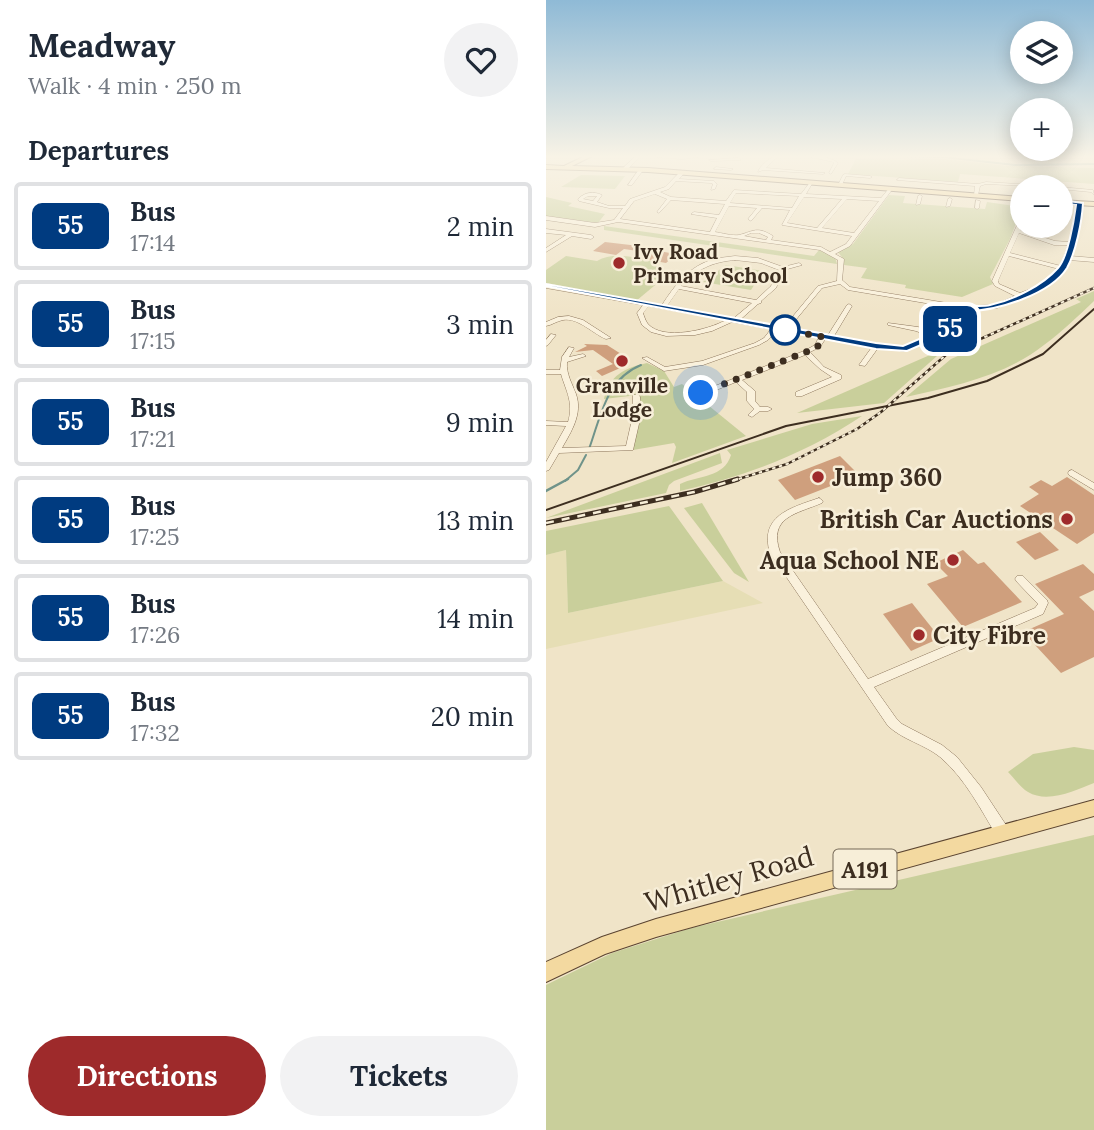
<!DOCTYPE html>
<html lang="en">
<head>
<meta charset="utf-8">
<style>
  body { margin:0; font-family:Lora,serif; background:#f2f2f3; color:#1f2937; height:100vh; display:flex; flex-direction:column; font-size:26px; white-space:nowrap }
  * { box-sizing:border-box; margin:0 }
  p { font-size:23px; color:#747a83 }
  .icon { flex:none; width:38px; height:38px; fill:none; stroke:currentColor; stroke-width:2; stroke-linecap:round; stroke-linejoin:round }
  .map { position:relative; flex:1; overflow:hidden }
  .drawer { display:flex; flex-direction:column; background:#fff; width:546px }
  .drawer>* { flex:none }
  .badge { padding:0 14px; border-radius:10px; font-size:24px; line-height:46px }
  .fabs { position:absolute; left:464px; top:21px; display:grid; gap:14px }
  .fabs a { display:grid; place-items:center; width:63px; height:63px; border-radius:50%; background:#fff; box-shadow:0 4px 18px #0003; font-size:35px }
  .you { position:absolute; width:35px; height:35px; margin:-18px; border:5px solid #fff; border-radius:50%; background:#1a73e8; box-shadow:0 0 0 10px #1a73e833 }
  .map>.badge { position:absolute; translate:-50% -50%; box-shadow:0 0 0 4px #fff }
  h2 { padding:0 28px; font-size:26px; line-height:63px }
  .round { display:grid; place-items:center; flex:none; width:74px; height:74px; border-radius:37px; background:#f2f2f3 }
  .summary { display:flex; align-items:center; justify-content:space-between; height:119px; padding:0 28px }
  h1 { font-size:33px; font-weight:800; line-height:52px }
  .cta { display:flex; gap:14px; margin-top:auto; padding:14px 28px }
  .cta a { flex:1; height:80px; border-radius:42px; background:#9e2a2b; color:#fff; font-size:28px; font-weight:800; line-height:80px; text-align:center }
  .cta a+a { background:#f2f2f3; color:#1f2937 }
  ul { padding:0; list-style:none }
  li { display:flex; align-items:center; gap:21px; height:88px; margin:0 14px 10px; padding:0 14px; border:4px solid #e0e1e3; border-radius:7px }
  li div { flex:1 }
  li b { display:block; font-size:26px }
  li em { font-style:normal }
  li .badge { min-width:77px; font-weight:700; text-align:center }
  main { display:flex; flex:1; min-height:0 }
  .map>svg:first-child { display:block }
  .farmland { fill:#e6deb5 }
  .green { fill:#c9cf9b }
  .lines { fill:none; stroke-linecap:round; stroke-linejoin:round }
  .stream-far1 { stroke:#6f938a; stroke-width:2 }
  .stream { stroke:#6f938a; stroke-width:2.5 }
  .building { fill:#cf9f7d }
  .minor-casing { stroke:#8d765c; stroke-width:1 }
  .major-casing { stroke:#5b4430; stroke-width:2 }
  .minor { fill:#faf1dc; fill-rule:evenodd }
  .major { fill:#f3d9a0; fill-rule:evenodd }
  .tram { stroke:#3d2e20; stroke-width:2 }
  .rail-far1-casing { stroke:#3d2e20; stroke-width:2.5 }
  .rail-casing { stroke:#3d2e20; stroke-width:5 }
  .rail-far1 { stroke:#f7eed8; stroke-width:2; stroke-dasharray:3.5; stroke-linecap:butt }
  .rail { stroke:#f7eed8; stroke-width:2.5; stroke-dasharray:8; stroke-linecap:butt }
  .line { fill:#003b80; stroke:#fff; stroke-width:2 }
  .walk { stroke:#3d2e20; stroke-width:7; stroke-dasharray:0 12.6 }
  .poi-dot { fill:#9e2a2b; stroke:#f7eed8; stroke-width:2.5 }
  .stop-dot { fill:#fff; stroke:#003b80; stroke-width:3.5 }
  .labels { text-anchor:middle; dominant-baseline:central; stroke-width:5; stroke-linejoin:round; paint-order:stroke }
  .far-poi-label { font-size:21px; font-weight:bold; fill:#3d2e20; stroke:#f7eed8; text-anchor:start }
  .shield { fill:#f7eed8; stroke:#756857; stroke-width:2 }
  .shield-label { font-size:23px; font-weight:bold; fill:#3d2e20 }
  .poi-label { font-size:24px; font-weight:bold; fill:#3d2e20; stroke:#f7eed8; text-anchor:start }
  .near-street-label { font-size:28px; fill:#3d2e20; stroke:#f7eed8 }
</style>
</head>
<body>
<main>
<section class="drawer">
<div class="summary"><div><h1>Meadway</h1><p>Walk · 4 min · 250 m</p></div><a class="round"><svg class="icon" aria-label="heart" viewBox="0 0 24 24"><path d="M12 20l-8-8c-3-5 5-10 8-4 3-6 11-1 8 4z"/></svg></a></div>
<h2>Departures</h2>
<ul>
<li><span class="badge" style="background:#003b80;color:#fff">55</span><div><b>Bus</b><p>17:14</p></div><em>2 min</em></li>
<li><span class="badge" style="background:#003b80;color:#fff">55</span><div><b>Bus</b><p>17:15</p></div><em>3 min</em></li>
<li><span class="badge" style="background:#003b80;color:#fff">55</span><div><b>Bus</b><p>17:21</p></div><em>9 min</em></li>
<li><span class="badge" style="background:#003b80;color:#fff">55</span><div><b>Bus</b><p>17:25</p></div><em>13 min</em></li>
<li><span class="badge" style="background:#003b80;color:#fff">55</span><div><b>Bus</b><p>17:26</p></div><em>14 min</em></li>
<li><span class="badge" style="background:#003b80;color:#fff">55</span><div><b>Bus</b><p>17:32</p></div><em>20 min</em></li>
</ul>
<div class="cta"><a>Directions</a><a>Tickets</a></div>
</section>
<div class="map">
<svg width="548" height="1130" viewBox="0 0 548 1130">
  <rect width="100%" height="100%" fill="#f0e4c8"/>
  <polygon class="farmland" points="20,550 22,613 177,581 217,603 0,649 0,555"/>
  <g class="green">
    <polygon points="391,158 463,166 548,168 548,184 414,174 412,182 302,174 310,159 356,160"/>
    <polygon points="35,175 79,176 69,189 15,187"/>
    <polygon points="343,195 359,196 357,203 439,209 441,202 476,207 464,239 444,277 447,284 416,297 359,288 360,285 315,278 321,268 298,265 298,260 292,252 307,244"/>
    <polygon points="0,197 26,203 22,206 59,214 52,223 0,216"/>
    <polygon points="58,226 268,256 273,250 289,257 291,264 58,230"/>
    <path d="M 20,256 L 51,261 C 69,250 94,259 113,263 L 111,265 L 112,269 L 126,271 L 90,301 L 0,283 L 0,270 Z"/>
    <polygon points="180,265 217,271 205,290 157,282"/>
    <path d="M 548,291 L 548,301 C 532,316 516,332 498,345 C 459,376 408,386 360,397 L 405,359 L 535,302 L 530,299 Z"/>
    <polygon points="400,348 338,403 251,413"/>
    <path d="M 101,363 L 118,371 L 128,387 L 136,384 L 200,436 L 126,463 L 130,447 L 128,443 L 87,450 L 96,403 L 92,395 L 58,399 C 63,375 79,368 101,363 Z"/>
    <path d="M 316,416 C 259,454 200,476 134,491 L 134,484 C 153,475 178,478 185,455 L 181,450 L 266,424 Z"/>
    <polygon points="174,453 176,463 128,481 123,485 120,493 0,518"/>
    <polygon points="156,503 203,582 188,573 138,508"/>
    <polygon points="123,506 177,581 22,613 20,550 0,555 0,531"/>
    <path d="M 528,747 L 548,750 L 548,783 C 530,790 502,804 482,792 C 475,788 468,778 462,772 L 487,754 Z"/>
    <polygon points="548,835 548,1130 0,1130 0,985 6,982 66,953 145,928"/>
  </g>
  <g class="lines">
    <g class="stream-far1">
      <polyline points="294,155 397,157 469,165 548,164"/>
      <path d="M 43,449 C 55,416 60,379 95,365"/>
      <polyline points="19,481 32,470 40,455"/>
    </g>
    <polyline class="stream" points="0,491 22,479"/>
  </g>
  <g class="building">
    <polygon points="59,242 110,248 107,250 130,254 120,263 92,258 99,252 78,249 70,255 47,251"/>
    <polygon points="38,344 61,345 83,359 81,365 56,376 50,371 67,364 47,350 29,352 41,346"/>
    <polygon points="294,456 313,475 249,500 232,480"/>
    <polygon points="521,477 548,495 548,533 531,544 474,506 493,494 483,487 495,480 506,486"/>
    <polygon points="494,532 513,550 489,560 470,542"/>
    <polygon points="417,550 432,564 438,562 476,602 417,627 381,584 402,576 389,563"/>
    <polygon points="537,564 548,574 548,590 533,597 548,611 548,657 515,673 477,632 518,614 489,584"/>
    <polygon points="366,603 394,638 365,651 337,614"/>
  </g>
  <g class="lines">
    <defs>
      <g id="minor">
        <polygon points="91,155 95,155 81,170 77,170 77,168"/>
        <polygon points="157,155 160,156 136,159 111,157"/>
        <path d="M 231,155 L 237,155 L 230,158 L 220,168 L 279,173 L 277,174 L 217,170 L 212,172 C 213,167 224,157 231,155 Z"/>
        <path d="M 256,155 C 267,155 284,156 292,163 L 285,174 L 283,173 L 288,163 L 287,162 Z"/>
        <polygon points="193,158 195,160 165,161 163,160"/>
        <polygon points="170,167 187,169 185,170 168,169"/>
        <polygon points="94,168 98,169 86,185 82,185"/>
        <path d="M 135,171 L 139,172 L 133,179 L 168,181 L 171,184 L 169,189 L 165,190 L 167,184 L 165,183 L 130,181 L 123,189 L 114,192 L 125,197 L 180,201 L 188,190 L 255,194 L 265,181 L 267,182 L 260,194 L 335,198 L 344,187 L 348,187 L 304,246 L 289,254 L 298,259 L 296,280 L 304,287 L 419,306 L 448,305 L 469,296 L 449,286 L 446,281 L 472,223 L 476,223 L 474,230 L 509,241 L 523,242 L 528,225 L 532,203 L 534,202 L 536,203 L 534,225 L 524,256 L 548,258 L 548,262 L 523,260 L 519,269 L 496,288 L 451,308 L 421,310 L 409,329 L 391,337 L 358,351 L 332,348 L 319,366 L 313,365 L 326,347 L 280,338 L 274,347 L 264,352 L 278,367 L 295,375 L 295,379 L 256,396 L 250,396 L 250,392 L 286,377 L 274,369 L 259,355 L 196,380 L 209,391 L 209,401 L 214,407 L 222,407 L 226,409 L 222,411 L 214,411 L 206,417 L 202,415 L 208,409 L 201,401 L 201,392 L 190,382 L 158,395 L 155,395 L 151,393 L 258,351 L 269,345 L 273,337 L 231,330 L 222,340 L 213,345 L 157,365 L 118,371 L 96,358 L 101,357 L 119,367 L 156,361 L 209,343 L 218,338 L 225,329 L 186,322 L 166,331 L 149,335 L 120,336 L 105,332 L 96,325 L 91,313 L 97,305 L 0,288 L 0,284 L 116,305 C 129,285 143,266 168,259 L 147,254 L 146,253 L 149,251 L 173,258 L 189,256 L 212,258 L 237,267 L 253,263 L 256,265 L 238,270 L 230,288 L 215,301 L 215,303 L 212,304 L 195,319 L 282,335 L 301,305 L 303,304 L 306,306 L 288,336 L 349,347 L 357,347 L 383,336 L 370,331 L 342,325 L 342,323 L 372,327 L 389,333 L 405,327 L 415,309 L 302,290 L 294,284 L 276,288 L 248,322 L 246,323 L 243,321 L 272,286 L 291,281 L 292,260 L 274,250 L 72,222 L 49,227 L 0,220 L 0,216 L 49,223 L 68,220 L 77,208 L 63,208 L 33,201 L 32,199 C 39,192 47,191 56,195 L 51,202 L 63,206 L 79,206 L 84,199 L 119,187 ZM 190,193 L 253,196 L 246,208 L 184,203 ZM 109,194 L 121,199 L 111,212 L 113,213 L 125,200 L 179,204 L 173,215 L 148,212 L 145,214 L 171,218 L 164,232 L 74,219 L 88,201 ZM 42,196 L 51,196 L 47,201 L 37,199 ZM 258,197 L 296,199 L 271,228 L 241,223 ZM 301,199 L 333,201 L 308,233 L 276,228 ZM 183,206 L 211,208 L 202,219 L 205,221 L 216,208 L 244,210 L 236,225 L 306,236 L 300,244 L 284,252 L 275,247 L 225,240 L 227,236 C 211,226 208,231 193,235 C 186,236 176,233 169,232 ZM 213,233 L 222,237 L 220,240 L 198,236 L 205,233 ZM 473,233 L 508,245 L 522,245 L 515,266 L 464,253 ZM 463,256 L 513,269 L 492,286 L 474,293 L 453,284 L 452,281 ZM 189,260 L 215,263 L 233,270 L 225,286 L 210,300 L 135,286 C 151,269 166,262 189,260 ZM 133,289 L 206,303 L 188,318 L 121,306 ZM 103,306 L 180,320 C 162,330 117,341 102,324 C 100,322 98,316 97,313 Z"/>
        <polygon points="299,174 324,176 326,177 324,178 300,176 296,185 292,185 297,175"/>
        <polygon points="353,178 432,184 440,182 503,186 505,187 440,184 434,186 432,195 430,196 428,195 429,186 351,180"/>
        <polygon points="512,187 514,187 547,190 548,195 545,192 514,189 514,187"/>
        <polygon points="374,195 376,196 374,204 370,205 372,196"/>
        <polygon points="404,198 406,199 404,206 400,207 402,199"/>
        <polygon points="430,200 434,201 433,208 431,209 429,208"/>
        <polygon points="0,229 45,235 48,237 45,239 26,236 0,252 0,248 20,235 0,233"/>
        <path d="M 23,316 L 37,320 L 65,338 L 60,339 C 47,334 32,317 17,320 C 11,321 6,325 0,326 L 0,322 L 12,317 Z"/>
        <polygon points="5,334 10,335 2,345 0,346 0,340"/>
        <path d="M 23,347 L 28,348 L 23,357 L 37,354 L 40,356 L 21,362 C 20,374 26,383 30,394 C 37,414 25,432 16,448 L 80,446 L 87,415 L 87,395 L 93,395 L 94,397 L 95,415 L 87,450 L 13,453 L 3,470 L 0,471 L 0,462 L 20,426 L 0,425 L 0,421 L 22,422 C 28,403 20,391 15,374 L 0,374 L 0,370 L 14,370 L 16,357 Z"/>
        <polygon points="526,470 548,483 548,490 523,475 522,473 523,471"/>
        <path d="M 273,498 L 277,501 L 276,503 C 250,514 222,517 234,552 L 322,679 L 489,608 L 492,604 L 471,582 L 469,579 L 471,576 L 477,576 L 501,600 L 502,603 L 497,614 L 328,687 L 350,718 L 356,724 L 396,745 L 411,757 L 435,787 L 462,828 L 464,833 L 462,838 L 457,839 L 452,838 C 435,810 419,778 394,757 C 378,744 357,740 342,726 L 224,553 C 213,516 244,508 273,498 Z"/>
      </g>
      <g id="major">
        <polygon points="41,155 48,155 26,166 102,168 476,197 476,201 102,172 0,169 0,165 18,166"/>
        <polygon points="514,200 548,202 548,206 514,204"/>
        <polygon points="548,800 548,816 110,937 59,954 0,982 0,962 56,937 110,919"/>
      </g>
    </defs>
    <use href="#minor" class="minor-casing"/>
    <use href="#major" class="major-casing"/>
    <use href="#minor" class="minor"/>
    <use href="#major" class="major"/>
    <polyline class="tram" points="0,510 240,426 382,398 441,381 497,354 548,309"/>
    <defs>
      <polyline id="rail-far1" points="186,481 241,464 311,429 335,412 401,354 548,288"/>
      <polyline id="rail" points="0,523 148,492 192,479"/>
    </defs>
    <use href="#rail-far1" class="rail-far1-casing"/>
    <use href="#rail" class="rail-casing"/>
    <use href="#rail-far1" class="rail-far1"/>
    <use href="#rail" class="rail"/>
  </g>
  <linearGradient id="sky" x2="0" y2="1"><stop stop-color="#8fbad6"/><stop offset="0.5" stop-color="#f8f3e6"/><stop offset="1" stop-color="#f8f3e6" stop-opacity="0"/></linearGradient>
  <rect width="548" height="313" fill="url(#sky)"/>
  <path class="line" d="M 514,200 L 537,203 C 536,221 530,252 521,268 C 505,294 451,311 422,311 L 410,330 L 361,351 L 330,349 L 0,286 L 0,284 L 330,343 L 357,346 L 404,326 L 416,306 C 425,305 435,307 444,305 C 467,300 496,286 512,268 C 522,257 528,220 530,205 L 512,203 Z"/>
  <g class="lines">
    <polyline class="walk" points="155,393 260,352 272,346 277,337 239,330"/>
  </g>
  <g class="poi-dot">
    <circle cx="73" cy="263" r="7"/>
    <circle cx="76" cy="361" r="7"/>
    <circle cx="272" cy="477" r="7"/>
    <circle cx="521" cy="519" r="7"/>
    <circle cx="407" cy="560" r="7"/>
    <circle cx="373" cy="635" r="7"/>
  </g>
  <circle class="stop-dot" cx="239" cy="330" r="14"/>
  <g class="labels">
    <g class="far-poi-label">
      <text x="87" y="251">Ivy Road<tspan x="87" dy="24">Primary School</tspan></text>
      <text x="76" y="385" text-anchor="middle">Granville<tspan x="76" dy="24">Lodge</tspan></text>
    </g>
    <rect class="shield" x="287.5" y="849.5" width="63" height="39" rx="5"/>
    <g class="shield-label">
      <text x="319" y="869">A191</text>
    </g>
    <g class="poi-label">
      <text x="286" y="477">Jump 360</text>
      <text x="507" y="519" text-anchor="end">British Car Auctions</text>
      <text x="393" y="560" text-anchor="end">Aqua School NE</text>
      <text x="387" y="635">City Fibre</text>
    </g>
    <g class="near-street-label">
      <text transform="translate(183 879) rotate(-16)">Whitley Road</text>
    </g>
  </g>
</svg>
<div class="fabs">
<a><svg class="icon" aria-label="layers" viewBox="0 0 24 24"><path d="M12 4l9 5-9 5-9-5zM3 14l9 5 9-5"/></svg></a>
<a>+</a>
<a>−</a>
</div>
<div class="you" style="left:155px;top:393px"></div>
<b class="badge" style="left:404px;top:329px;background:#003b80;color:#fff">55</b>
</div>
</main>
</body>
</html>
